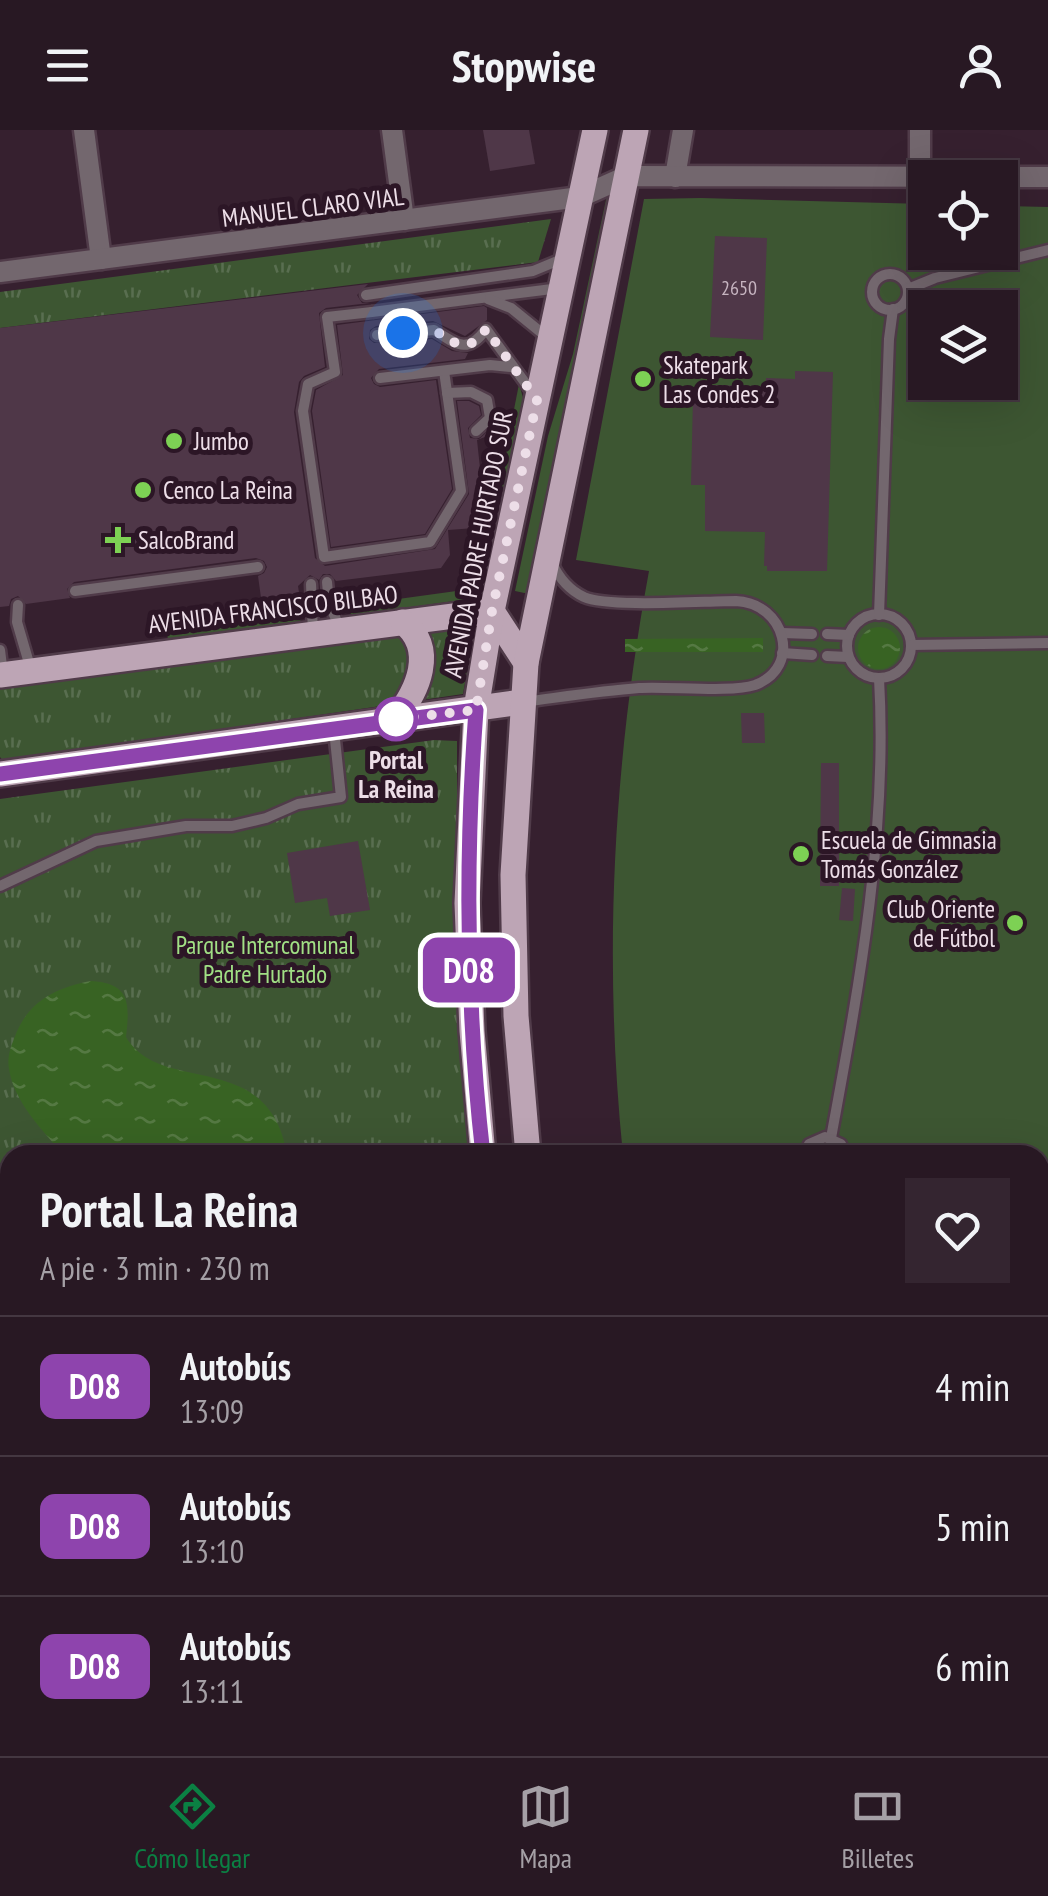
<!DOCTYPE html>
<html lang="es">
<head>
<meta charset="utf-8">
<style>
  body { margin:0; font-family:"PT Sans Narrow",sans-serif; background:#342530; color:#f1f3f6; height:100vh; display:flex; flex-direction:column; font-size:38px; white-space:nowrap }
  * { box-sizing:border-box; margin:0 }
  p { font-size:32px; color:#a5a0a6 }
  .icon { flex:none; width:55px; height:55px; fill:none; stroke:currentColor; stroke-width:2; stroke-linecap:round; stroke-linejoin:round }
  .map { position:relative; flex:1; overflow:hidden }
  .sheet { position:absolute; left:0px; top:1015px; width:1050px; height:612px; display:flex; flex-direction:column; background:#281823; border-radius:30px 30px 0 0; box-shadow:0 10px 40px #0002,0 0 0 2px #443741 }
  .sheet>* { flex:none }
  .badge { padding:0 20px; border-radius:15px; font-size:35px; line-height:65px }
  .fabs { position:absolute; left:908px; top:30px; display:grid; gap:20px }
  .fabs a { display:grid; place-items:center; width:110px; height:110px; border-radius:0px; background:#281823; box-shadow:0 10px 40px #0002,0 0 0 2px #443741; font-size:50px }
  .you { position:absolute; width:50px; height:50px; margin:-25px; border:8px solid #fff; border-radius:50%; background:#1a73e8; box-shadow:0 0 0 15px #1a73e833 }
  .map>.badge { position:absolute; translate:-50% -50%; box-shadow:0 0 0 5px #fff }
  .round { display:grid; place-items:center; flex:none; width:105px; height:105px; border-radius:0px; background:#342530 }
  .headline { display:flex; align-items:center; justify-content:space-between; height:170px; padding:0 40px }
  h1 { font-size:48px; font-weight:700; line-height:75px }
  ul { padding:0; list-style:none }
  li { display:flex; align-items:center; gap:30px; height:140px; padding:0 40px; border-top:2px solid #443741 }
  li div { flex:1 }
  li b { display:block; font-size:38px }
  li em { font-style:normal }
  li .badge { min-width:110px; font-weight:700; text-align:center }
  header { display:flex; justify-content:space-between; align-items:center; height:130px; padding:0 40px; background:#281823; font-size:45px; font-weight:700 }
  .dock { display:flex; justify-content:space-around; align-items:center; height:140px; border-top:2px solid #443741; background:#281823; font-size:28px; color:#a5a0a6 }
  .dock a { display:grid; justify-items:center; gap:5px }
  .dock .current { color:#0b8043 }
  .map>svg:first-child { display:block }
  .grass { fill:#3d5632; fill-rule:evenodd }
  .park { fill:url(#park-tufts) }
  .water { fill:url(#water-ripples) }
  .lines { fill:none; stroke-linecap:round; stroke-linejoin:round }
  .stream { stroke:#386323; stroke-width:5 }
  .building { fill:#4f3748 }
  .service-casing { stroke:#503b49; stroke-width:15 }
  .minor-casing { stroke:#503b49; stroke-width:25 }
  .tertiary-casing { stroke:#503b49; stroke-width:25 }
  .primary-casing { stroke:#503b49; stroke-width:30 }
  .service { stroke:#73676e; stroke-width:10 }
  .minor { stroke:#73676e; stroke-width:20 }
  .tertiary { stroke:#73676e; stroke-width:20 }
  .primary { stroke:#bda5b5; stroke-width:25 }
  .service-bridge-casing { stroke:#503b49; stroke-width:15; stroke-linecap:butt }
  .service-bridge { stroke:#73676e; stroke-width:10 }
  .line-casing { stroke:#fff; stroke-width:22 }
  .line { stroke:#8e44ad; stroke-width:15 }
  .walk { stroke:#eddee8; stroke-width:10; stroke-dasharray:0 18 }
  .poi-dot { fill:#7dd154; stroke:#2c1626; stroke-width:4 }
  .stop-dot { fill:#fff; stroke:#8e44ad; stroke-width:5 }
  .labels { text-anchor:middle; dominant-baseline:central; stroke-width:10; stroke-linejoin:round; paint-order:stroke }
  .number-label { font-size:20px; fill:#c6b4c0 }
  .street-label { font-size:25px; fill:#eddee8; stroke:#2c1626 }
  .poi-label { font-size:25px; fill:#eddee8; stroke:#2c1626; text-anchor:start }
  .stop-label { font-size:25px; font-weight:bold; fill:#eddee8; stroke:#2c1626 }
  .park-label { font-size:25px; fill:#a1e085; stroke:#2c1626 }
</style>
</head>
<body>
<header><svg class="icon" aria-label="menu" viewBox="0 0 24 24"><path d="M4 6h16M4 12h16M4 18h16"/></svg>Stopwise<svg class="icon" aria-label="person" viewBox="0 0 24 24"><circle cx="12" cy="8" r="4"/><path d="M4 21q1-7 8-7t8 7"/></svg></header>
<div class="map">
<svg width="1048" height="1626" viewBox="0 0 1048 1626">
  <defs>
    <pattern id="park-tufts" width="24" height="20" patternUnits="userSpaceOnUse" patternTransform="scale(2.5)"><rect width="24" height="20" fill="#3d5632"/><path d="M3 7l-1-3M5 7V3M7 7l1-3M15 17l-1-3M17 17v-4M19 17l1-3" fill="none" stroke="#596e50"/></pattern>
    <pattern id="water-ripples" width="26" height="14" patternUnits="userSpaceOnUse" patternTransform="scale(2.5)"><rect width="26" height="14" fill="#386323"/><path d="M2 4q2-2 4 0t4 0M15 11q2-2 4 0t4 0" fill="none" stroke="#557943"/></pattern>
  </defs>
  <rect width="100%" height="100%" fill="#36202f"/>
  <g class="grass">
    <polygon points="607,65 610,67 529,464 515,461 548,306 573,224"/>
    <path d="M 701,68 L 925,74 L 925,122 L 1000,122 L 1000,76 L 1048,77 L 1048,1590 L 1040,1593 L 1040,1025 L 623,1025 C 603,828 613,636 649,441 L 576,430 L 644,69 ZM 925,178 L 1000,178 L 1000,252 L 925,252 Z"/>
    <polygon points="519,254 524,271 506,357 499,356"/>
    <polygon points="471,459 469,469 353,485 340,477"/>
    <polygon points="308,482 299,492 168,510 167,503"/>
    <polygon points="793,1618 978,1618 956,1626 797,1626"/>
  </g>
  <g class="park">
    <polygon points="551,89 538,132 0,198 0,162"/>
    <polygon points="475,496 463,564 3,631 0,627 0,557"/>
    <polygon points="434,610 457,611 457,749 477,1025 10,1025 10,1356 0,1359 0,669"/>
  </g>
  <g class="water">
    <circle cx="879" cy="518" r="21"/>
    <polygon points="763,508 763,522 625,522 625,509"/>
    <path d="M 91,851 C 130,853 130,873 126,907 C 161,967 269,916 287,1025 L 64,1025 C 43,1001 14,972 9,939 C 7,929 10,918 14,909 C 27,872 54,858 91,851 Z"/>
  </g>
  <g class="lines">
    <g class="stream">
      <polyline points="0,1260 10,1264"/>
      <polyline points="0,1294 10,1298"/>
      <polyline points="0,1327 10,1325"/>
    </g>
  </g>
  <g class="building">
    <polygon points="483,0 529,0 535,34 490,41"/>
    <polygon points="715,106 767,108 763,210 710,207"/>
    <polygon points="368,154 357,165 362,173 370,173 326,178 319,183 325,237 304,246 299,252 294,282 315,428 325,436 435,419 469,364 457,271 469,271 479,276 481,285 468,298 470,308 479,309 496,294 485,307 477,310 483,366 475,398 448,400 450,425 441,438 336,451 330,444 323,444 319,450 310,445 298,456 300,469 262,475 258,446 264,443 267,437 264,431 256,428 74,452 67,459 70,468 26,474 18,466 11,469 9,476 0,477 0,198"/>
    <polygon points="484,176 487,178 487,190 465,206 433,191 376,196 370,200 369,209 374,213 432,209 452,221 468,223 465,229 379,239 371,248 374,254 380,257 436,250 452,359 425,404 331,417 312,281 316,260 343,245 337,195"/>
    <polygon points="795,241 833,242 827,441 767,441 767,436 764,436 765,402 705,401 705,355 691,355 693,268 706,268 706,255 760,256 766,254 766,248 795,249"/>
    <polygon points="741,583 764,583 765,613 742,613"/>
    <polygon points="821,633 839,633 839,756 820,756"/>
    <polygon points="358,711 370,780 330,786 327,768 295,773 287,723"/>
    <polygon points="842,758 855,759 853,791 839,790"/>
  </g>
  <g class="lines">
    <defs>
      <g id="service">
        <circle cx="890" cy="162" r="18"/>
        <polyline points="908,159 935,148 1048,120"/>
        <polyline points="366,165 533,141 567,127"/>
        <polyline points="481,168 560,158"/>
        <polyline points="488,169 511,178 548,208"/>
        <polyline points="372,182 327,187 335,242 308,254 303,281 324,427 430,412 461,361 444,241"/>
        <path d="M 377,205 L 434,200 C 455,213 467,226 486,199 L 534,265"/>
        <polyline points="380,248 490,235 511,237"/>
        <polyline points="447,263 471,262 487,270 490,288 476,301"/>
        <polyline points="327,452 329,474 341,500"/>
        <polyline points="311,454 313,503"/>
        <polyline points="75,461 258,437"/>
        <polyline points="18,475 17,492 31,540"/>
        <circle cx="879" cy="516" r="32"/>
        <polyline points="879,485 889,209 893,179"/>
        <polyline points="782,503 812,504"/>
        <polyline points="827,504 849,505"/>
        <polyline points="911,515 1048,513"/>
        <polyline points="0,520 3,544"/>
        <polyline points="782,523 812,525"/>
        <polyline points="827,526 848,527"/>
        <path d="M 523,572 C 562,567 600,561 639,558 C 668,556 731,563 755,555 C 803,537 785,473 736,471 C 704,471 609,478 584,467 C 569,460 559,448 552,433"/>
        <polyline points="0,756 96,711 186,696 232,696 266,688 298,674 341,667 334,600"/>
        <path d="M 831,1008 C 859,856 888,703 879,548"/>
        <polyline points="804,1025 809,1014 825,1007 841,1014 845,1025"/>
        <polyline points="0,1270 10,1274"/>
        <polyline points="0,1339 10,1337"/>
        <polyline points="0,1589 10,1587"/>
        <polyline points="1040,1614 1048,1611"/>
        <polyline points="332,1618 384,1626"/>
        <polyline points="830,1618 833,1626"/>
        <polyline points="609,1626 626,1618"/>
        <polyline points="1009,1626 1030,1618"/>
      </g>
      <g id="minor">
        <polyline points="84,0 101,129"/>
        <polyline points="392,0 404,90"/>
        <polyline points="675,47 683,0"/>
        <polyline points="920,47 920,0"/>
      </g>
      <polyline id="tertiary" points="0,142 580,67 627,46 1048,47"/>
      <g id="primary">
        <polyline points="492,481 526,533"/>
        <polyline points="0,545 492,481"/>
        <path d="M 395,589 C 418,561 437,519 403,492"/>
        <polyline points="0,644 522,572"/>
        <polyline points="483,1025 472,901 467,773 476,579 492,481 595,0"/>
        <polyline points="528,1025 516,886 513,745 526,533 636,0"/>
        <polyline points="648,1618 652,1626"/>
        <polyline points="699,1618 703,1626"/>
      </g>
    </defs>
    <use href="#service" class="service-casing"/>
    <use href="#minor" class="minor-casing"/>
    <use href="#tertiary" class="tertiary-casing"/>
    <use href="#primary" class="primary-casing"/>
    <use href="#service" class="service"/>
    <use href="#minor" class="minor"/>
    <use href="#tertiary" class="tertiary"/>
    <use href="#primary" class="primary"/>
    <defs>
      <polyline id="service-bridge" points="372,182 481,168"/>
    </defs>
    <use href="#service-bridge" class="service-bridge-casing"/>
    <use href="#service-bridge" class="service-bridge"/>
  </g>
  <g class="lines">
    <defs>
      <path id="line" d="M 0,644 L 476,580 C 465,729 466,876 483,1025"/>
    </defs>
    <use href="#line" class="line-casing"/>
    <use href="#line" class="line"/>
    <path class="walk" d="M 396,589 L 476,580 L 492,481 L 537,270 L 486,199 C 467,226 455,213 434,200 L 403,203"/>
  </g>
  <g class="poi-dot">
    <circle cx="643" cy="249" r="10"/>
    <circle cx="174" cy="311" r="10"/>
    <circle cx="143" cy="360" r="10"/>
    <path d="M113 395h10v10h10v10h-10v10h-10v-10h-10v-10h10z"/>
    <circle cx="801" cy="724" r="10"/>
    <circle cx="1015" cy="793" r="10"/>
  </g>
  <circle class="stop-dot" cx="396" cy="589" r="20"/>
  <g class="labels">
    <g class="number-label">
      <text x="739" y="158">2650</text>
    </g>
    <g class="street-label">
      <text transform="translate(313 77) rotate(-7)">MANUEL CLARO VIAL</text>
      <text transform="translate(478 414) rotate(-79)">AVENIDA PADRE HURTADO SUR</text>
      <text transform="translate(273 479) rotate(-7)">AVENIDA FRANCISCO BILBAO</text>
    </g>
    <g class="poi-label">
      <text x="663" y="235">Skatepark<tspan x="663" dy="29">Las Condes 2</tspan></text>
      <text x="194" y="311">Jumbo</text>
      <text x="163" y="360">Cenco La Reina</text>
      <text x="138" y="410">SalcoBrand</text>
      <text x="821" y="710">Escuela de Gimnasia<tspan x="821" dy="29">Tomás González</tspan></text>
      <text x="995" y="779" text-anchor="end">Club Oriente<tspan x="995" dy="29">de Fútbol</tspan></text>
    </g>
    <g class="stop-label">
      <text x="396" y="630">Portal<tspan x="396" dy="29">La Reina</tspan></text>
    </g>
    <g class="park-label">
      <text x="265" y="815">Parque Intercomunal<tspan x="265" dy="29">Padre Hurtado</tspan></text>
    </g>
  </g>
</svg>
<div class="fabs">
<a><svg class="icon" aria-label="locate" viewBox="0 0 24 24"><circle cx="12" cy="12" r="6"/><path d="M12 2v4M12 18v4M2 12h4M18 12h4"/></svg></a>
<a><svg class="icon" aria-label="layers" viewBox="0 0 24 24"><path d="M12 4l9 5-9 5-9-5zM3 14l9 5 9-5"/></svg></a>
</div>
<div class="you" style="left:403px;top:203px"></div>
<b class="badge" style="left:469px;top:840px;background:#8e44ad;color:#fff">D08</b>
<section class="sheet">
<div class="headline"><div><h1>Portal La Reina</h1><p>A pie · 3 min · 230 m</p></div><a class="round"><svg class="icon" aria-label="heart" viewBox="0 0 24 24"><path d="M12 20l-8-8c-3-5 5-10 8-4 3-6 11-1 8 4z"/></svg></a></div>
<ul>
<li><span class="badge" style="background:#8e44ad;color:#fff">D08</span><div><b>Autobús</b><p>13:09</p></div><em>4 min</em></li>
<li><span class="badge" style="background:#8e44ad;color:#fff">D08</span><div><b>Autobús</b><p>13:10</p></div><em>5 min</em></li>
<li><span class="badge" style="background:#8e44ad;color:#fff">D08</span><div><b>Autobús</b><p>13:11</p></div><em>6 min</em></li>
</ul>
</section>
</div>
<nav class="dock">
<a class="current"><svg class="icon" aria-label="directions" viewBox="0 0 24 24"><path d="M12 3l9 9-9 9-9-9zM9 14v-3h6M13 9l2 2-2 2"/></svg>Cómo llegar</a>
<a><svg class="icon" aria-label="map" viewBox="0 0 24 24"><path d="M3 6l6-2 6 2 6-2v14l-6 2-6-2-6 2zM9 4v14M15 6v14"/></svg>Mapa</a>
<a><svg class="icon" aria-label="tickets" viewBox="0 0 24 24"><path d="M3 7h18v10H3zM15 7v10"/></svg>Billetes</a>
</nav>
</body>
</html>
